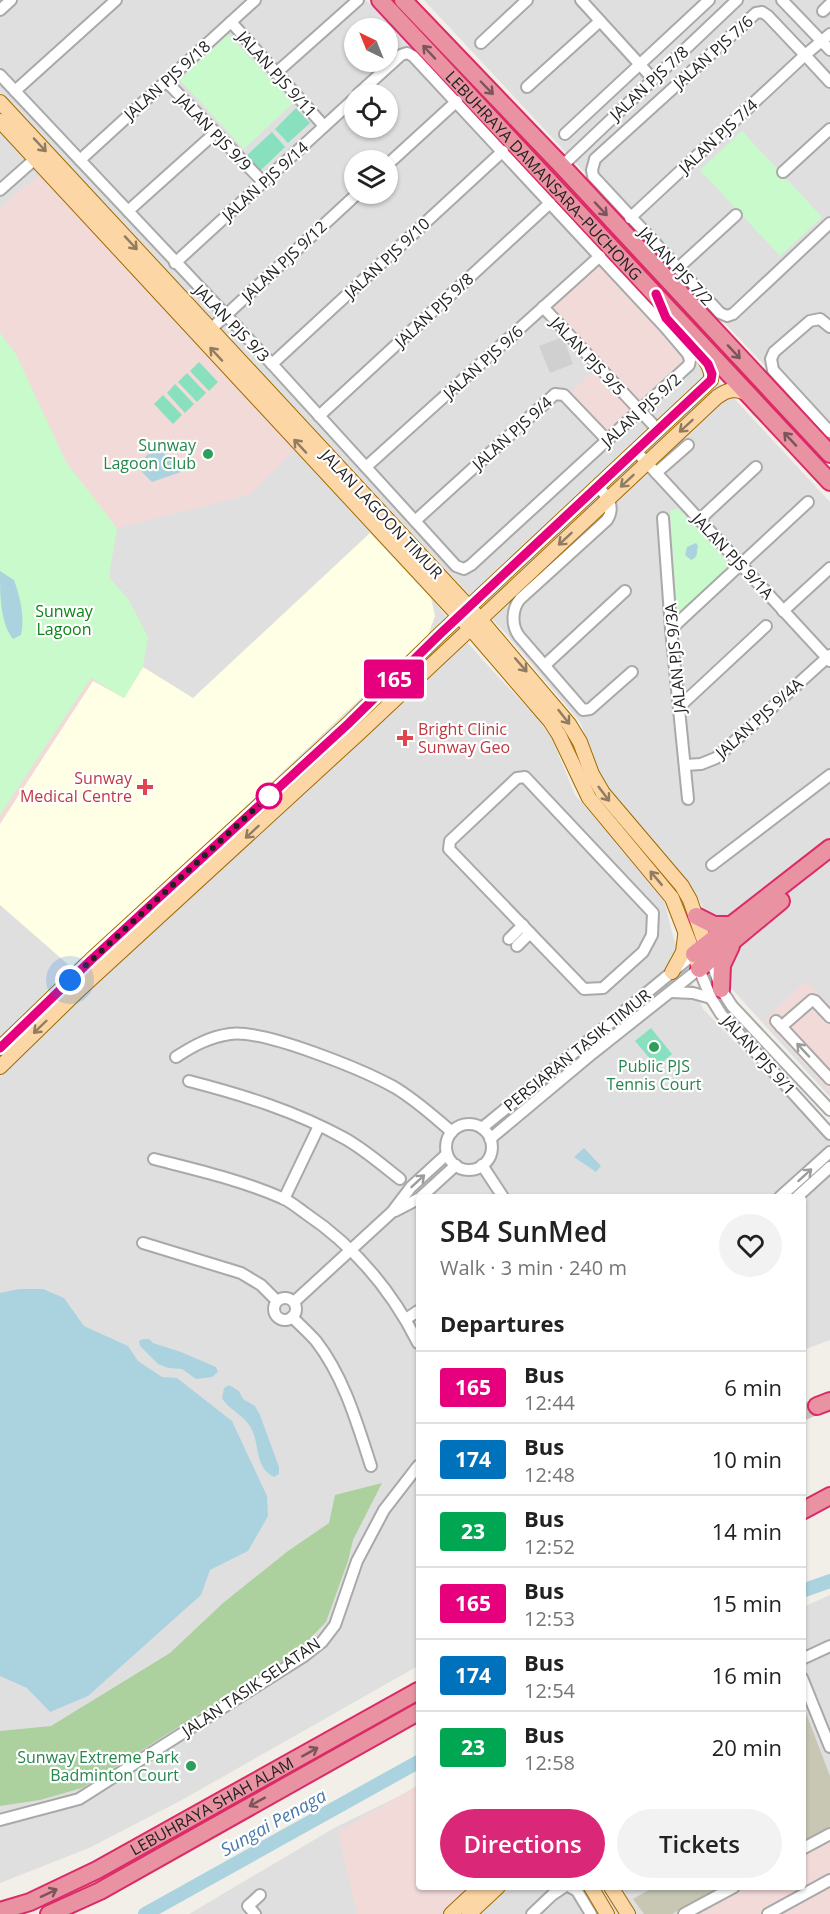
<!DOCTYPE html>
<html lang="en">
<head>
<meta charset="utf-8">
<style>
  body { margin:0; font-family:"Open Sans",sans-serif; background:#f2f2f2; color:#222; height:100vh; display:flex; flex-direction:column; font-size:22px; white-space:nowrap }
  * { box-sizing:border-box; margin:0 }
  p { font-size:20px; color:#767676 }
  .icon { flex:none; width:33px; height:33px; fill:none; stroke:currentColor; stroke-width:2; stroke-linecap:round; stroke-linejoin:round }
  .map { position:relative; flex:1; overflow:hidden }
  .drawer { position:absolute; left:416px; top:1194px; width:390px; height:696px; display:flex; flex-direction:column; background:#fff; border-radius:6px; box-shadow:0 2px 4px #0004 }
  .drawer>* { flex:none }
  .badge { padding:0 12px; border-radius:4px; font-size:21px; line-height:39px }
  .needle { width:39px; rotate:317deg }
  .controls { position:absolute; left:344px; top:18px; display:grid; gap:12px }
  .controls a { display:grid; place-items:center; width:54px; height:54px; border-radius:50%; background:#fff; box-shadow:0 2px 4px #0004; font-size:30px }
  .you { position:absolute; width:30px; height:30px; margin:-15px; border:4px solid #fff; border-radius:50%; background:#1a73e8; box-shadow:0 0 0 9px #1a73e833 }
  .map>.badge { position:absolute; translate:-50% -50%; box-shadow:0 0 0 3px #fff }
  h2 { padding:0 24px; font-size:22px; line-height:54px }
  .round { display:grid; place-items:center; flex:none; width:63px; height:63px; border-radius:32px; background:#f2f2f2 }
  .head { display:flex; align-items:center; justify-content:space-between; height:102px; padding:0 24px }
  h1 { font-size:28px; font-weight:600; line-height:45px }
  .primary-button { display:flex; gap:12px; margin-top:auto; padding:12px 24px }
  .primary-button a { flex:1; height:69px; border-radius:36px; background:#db2777; color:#fff; font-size:24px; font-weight:600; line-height:69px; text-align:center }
  .primary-button a+a { background:#f2f2f2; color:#222 }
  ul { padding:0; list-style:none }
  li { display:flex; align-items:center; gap:18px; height:72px; padding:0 24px; border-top:2px solid #e0e0e0 }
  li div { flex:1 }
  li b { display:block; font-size:22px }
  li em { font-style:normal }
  li .badge { min-width:66px; font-weight:700; text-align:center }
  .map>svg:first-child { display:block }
  .residential { fill:#e0dfdf; fill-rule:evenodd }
  .commercial { fill:#f2dad9 }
  .education { fill:#ffffe5 }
  .religious { fill:#d0d0d0 }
  .construction { fill:#c7c7b4 }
  .forest { fill:#add19e }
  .park { fill:#c8facc }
  .pitch { fill:#88e0be }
  .water { fill:#aad3df }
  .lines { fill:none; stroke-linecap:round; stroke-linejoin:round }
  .river { stroke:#aad3df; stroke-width:14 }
  .highway-tunnel { stroke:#c8c6c1; stroke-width:16; stroke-dasharray:16 8; stroke-linecap:butt }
  .minor-casing { stroke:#a9a9a9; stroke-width:14 }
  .major-casing { stroke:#a06b00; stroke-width:16 }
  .highway-casing { stroke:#dc2a67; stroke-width:20 }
  .minor { stroke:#fff; stroke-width:10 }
  .major { stroke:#fcd6a4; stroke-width:14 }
  .highway { stroke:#e892a2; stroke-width:16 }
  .oneway { stroke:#7b545c }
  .oneway2 { stroke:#8f7c63 }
  .oneway3 { stroke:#9c9c9c }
  .line-casing { stroke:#fff; stroke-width:14 }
  .line { stroke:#e6007e; stroke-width:9 }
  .walk { stroke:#222; stroke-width:6; stroke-dasharray:0 10.8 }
  .leisure-dot { fill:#2e9e5b; stroke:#fff; stroke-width:2 }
  .health-dot { fill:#e0444e; stroke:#fff; stroke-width:2 }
  .stop-dot { fill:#fff; stroke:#e6007e; stroke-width:3 }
  .labels { text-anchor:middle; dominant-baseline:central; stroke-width:4.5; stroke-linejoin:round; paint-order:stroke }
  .street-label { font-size:16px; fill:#222; stroke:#fff }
  .leisure-label { font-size:16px; fill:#27864d; stroke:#fff; text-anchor:end }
  .park-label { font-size:16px; fill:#0c8416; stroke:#fff }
  .health-label { font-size:16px; fill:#be3a42; stroke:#fff; text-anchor:start }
  .water-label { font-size:18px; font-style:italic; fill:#4a7aab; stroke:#fff }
</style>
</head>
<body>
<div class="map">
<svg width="830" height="1914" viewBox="0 0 830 1914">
  <rect width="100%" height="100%" fill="#f2efe9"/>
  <g class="residential">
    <path d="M 0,0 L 366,0 L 605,254 L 693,354 L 830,502 L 830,1097 L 731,988 L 701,903 L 670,861 L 604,784 L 580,722 L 507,635 L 0,92 ZM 354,28 L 387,28 L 387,62 L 354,62 ZM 354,94 L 387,94 L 387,128 L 354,128 ZM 354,160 L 387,160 L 387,194 L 354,194 Z"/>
    <polygon points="424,0 830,0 830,436"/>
    <polygon points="0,132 431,598 479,656 537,718 552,739 575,795 662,892 674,940 703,1009 830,1140 830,1340 803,1350 802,1197 418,1197 418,1666 180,1801 89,1848 0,1883"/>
    <polygon points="830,1595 830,1914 189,1914 336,1827 418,1787 418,1887 802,1887 803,1607"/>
  </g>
  <g class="commercial">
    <polygon points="40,174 294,449 249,495 117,528 109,577 128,599 148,637 143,667 124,698 93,681 0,824 0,208"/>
    <polygon points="605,254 693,354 606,432 569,394 602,362 548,305"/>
    <polygon points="806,981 830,1006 830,1091 764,1020"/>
    <polygon points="418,1785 418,1887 469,1887 440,1914 357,1914 338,1832"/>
    <polygon points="830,1832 830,1914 678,1914 728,1887 802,1887 803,1847"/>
  </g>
  <polygon class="education" points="370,533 431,598 435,616 428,635 193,856 71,967 0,905 0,824 93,681 124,698 143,667 193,698"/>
  <polygon class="religious" points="563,337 573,364 550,373 539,346"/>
  <g class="construction">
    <polygon points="803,1705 830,1776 830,1827 803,1842"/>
    <polygon points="654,1887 721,1887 672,1914 644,1914 633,1899"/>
  </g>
  <polygon class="forest" points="382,1483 353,1540 348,1561 326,1622 298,1651 82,1788 40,1800 0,1806 0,1731 51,1726 170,1653 223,1603 288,1551 329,1523 335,1495"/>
  <g class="park">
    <polygon points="228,34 293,103 244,149 180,80"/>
    <polygon points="742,131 822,217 780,256 700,170"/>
    <polygon points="0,333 16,354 66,462 117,528 109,577 128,599 148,637 143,667 124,698 91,678 0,815"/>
    <polygon points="678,508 732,567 677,618 670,511"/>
  </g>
  <g class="pitch">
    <polygon points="296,108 310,123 288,143 275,129"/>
    <polygon points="272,132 285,147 260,171 246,156"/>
    <polygon points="199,362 218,382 209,391 190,371"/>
    <polygon points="187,373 206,393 197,402 178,382"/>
    <polygon points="175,384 194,404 185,413 167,393"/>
    <polygon points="163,395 182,415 173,424 154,404"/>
    <polygon points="651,1028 672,1054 657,1067 635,1041"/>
  </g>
  <g class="water">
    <polygon points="161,450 173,463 181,465 181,472 152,482 140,470 134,470 132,464 134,462 142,461 147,455"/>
    <path d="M 696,543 L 698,546 C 696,553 699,557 691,560 L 685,555 L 687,547 Z"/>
    <path d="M 0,571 L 14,580 C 20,596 25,617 21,635 L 13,639 C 0,623 0,594 0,571 Z"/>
    <polygon points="584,1148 601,1166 596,1172 574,1157"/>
    <polygon points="19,1289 43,1289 64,1298 84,1326 128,1346 138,1361 162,1377 177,1378 232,1421 267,1496 268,1516 248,1551 210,1570 201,1595 88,1696 50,1712 27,1688 0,1676 0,1293"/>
    <polygon points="143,1339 149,1339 153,1343 181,1352 216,1367 218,1372 212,1377 196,1379 182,1369 168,1368 158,1364 140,1346 139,1341"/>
    <path d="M 229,1385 L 239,1391 L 243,1399 L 255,1406 L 260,1415 L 279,1467 L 279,1474 L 274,1477 C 254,1467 260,1444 251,1428 C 244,1415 229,1410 222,1398 L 224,1388 Z"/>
  </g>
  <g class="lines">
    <g class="river">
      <polyline points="802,1591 830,1581"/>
      <polyline points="145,1914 418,1762"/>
    </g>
    <polyline class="highway-tunnel" points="802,1413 817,1406"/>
    <defs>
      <g id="minor">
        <polyline points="581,0 653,79"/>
        <polyline points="782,0 830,50"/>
        <polyline points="0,10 11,0"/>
        <polyline points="823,11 830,4"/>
        <polyline points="231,22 324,126"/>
        <polyline points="830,34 805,55 830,82"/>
        <polyline points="481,43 527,0"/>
        <polyline points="276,73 358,0"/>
        <polyline points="0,75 272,364 456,566 464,569 471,565 689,365 690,360 688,354 665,327 413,56 407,53 401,55 358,94"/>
        <polyline points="166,81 263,182"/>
        <polyline points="527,87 600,21"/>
        <polyline points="15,91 116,0"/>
        <polyline points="565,134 709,0"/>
        <polyline points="80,160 255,0"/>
        <polyline points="387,165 457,101"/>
        <polyline points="562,166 737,0"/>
        <polyline points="783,172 830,129"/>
        <polyline points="0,190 35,159"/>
        <polyline points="128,211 215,133"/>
        <polyline points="630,218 805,55 768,16 762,12 756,13 595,159 592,170 593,176 720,313 727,316 733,314 830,223"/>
        <polyline points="175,263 354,99"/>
        <polyline points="678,268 736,215"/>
        <polyline points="543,307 658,430"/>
        <polyline points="830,327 820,319 810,321 774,352 771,359 773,370 830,432"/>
        <polyline points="211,329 357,194"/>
        <polyline points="272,364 503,151"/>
        <polyline points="319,416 550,203"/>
        <polyline points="636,451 830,661"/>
        <polyline points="366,467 600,256"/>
        <polyline points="656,473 688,445"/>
        <path d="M 598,486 C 607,497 616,506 607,520 L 520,599 C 512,609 511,625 519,636 L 583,710 L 590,709 L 632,672"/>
        <polyline points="663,518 671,629 688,799"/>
        <polyline points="699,520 756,467"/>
        <polyline points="415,521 555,394 564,395 607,440"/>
        <polyline points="783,611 830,568"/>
        <polyline points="671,629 808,502"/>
        <polyline points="545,665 625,591"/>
        <polyline points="679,707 766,626"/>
        <polyline points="685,765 701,764 716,758 830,655"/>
        <polygon points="525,777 653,913 652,935 643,952 603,988 584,989 449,849 450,841 517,778"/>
        <polyline points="712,865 830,775"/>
        <polyline points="509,939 523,925"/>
        <polyline points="517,946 530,933"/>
        <polyline points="711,960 721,989 732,1006 830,1110"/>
        <polyline points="671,992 693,993 711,998"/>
        <polyline points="776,1021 830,1079"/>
        <polyline points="781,1027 812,1000 815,1001 830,1017"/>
        <path d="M 176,1057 C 193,1046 209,1037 230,1034 C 264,1029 363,1070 394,1087 C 416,1100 433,1116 452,1132"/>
        <path d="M 189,1081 C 243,1095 295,1111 344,1138 C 364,1149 382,1165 400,1179"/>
        <circle cx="469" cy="1147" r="23"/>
        <polyline points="482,1128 694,954"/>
        <polyline points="490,1139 593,1053 699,969 711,998 721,1014 830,1134"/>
        <path d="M 154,1159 C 197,1170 241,1180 282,1198 C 290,1201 298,1208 305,1213 C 354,1246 392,1291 418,1343"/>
        <polyline points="482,1165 503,1197"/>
        <polyline points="421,1197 456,1165"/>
        <polyline points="780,1197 830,1152"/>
        <polyline points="797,1197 830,1167"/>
        <polyline points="284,1199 319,1126"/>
        <polyline points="395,1211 418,1199"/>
        <polyline points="143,1243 241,1273 261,1285 277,1301"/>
        <circle cx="285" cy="1309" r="11"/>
        <polyline points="294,1302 392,1212 411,1187 447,1154"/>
        <path d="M 292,1317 C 300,1325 309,1333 316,1341 C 344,1377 357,1423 371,1466"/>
        <polyline points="406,1319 418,1311"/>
        <polyline points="802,1659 830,1646"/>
        <polyline points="802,1678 830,1747"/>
        <polyline points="0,1820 79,1799 304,1656 322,1642 335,1625 357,1561 384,1510 418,1466"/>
        <polyline points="802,1849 830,1834"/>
        <polyline points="570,1887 577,1891 591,1914"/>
        <polyline points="255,1914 248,1906 260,1895"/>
        <polyline points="532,1914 552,1895 564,1887"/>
        <polyline points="684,1914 734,1887"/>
        <polyline points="768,1914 830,1880"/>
      </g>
      <g id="major">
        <polyline points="0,102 480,619 569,724 580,742 592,774 603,793 682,886 690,900 708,952"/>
        <polyline points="0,121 470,628 550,721 559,735 589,798 672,898 697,962"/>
        <polyline points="672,972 683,952 685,936"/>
        <path d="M 0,1048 L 91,960 L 348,724 L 440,634 L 711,380 C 714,362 690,344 679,331"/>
        <path d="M 0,1067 L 80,989 L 358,734 L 717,397 C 728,389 736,388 748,394"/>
        <polyline points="591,1887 607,1914"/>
        <polyline points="611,1887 628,1914"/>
        <polyline points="451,1914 480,1887"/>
        <polyline points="469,1914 498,1887"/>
      </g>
      <g id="highway">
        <path id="s1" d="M 380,0 L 830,482"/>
        <polyline points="403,0 562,166 830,454"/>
        <polyline points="696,916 714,925 733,925"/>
        <polyline points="694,954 830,848"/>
        <polyline points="699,969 781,901"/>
        <polyline points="721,989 722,965 731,946"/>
        <polyline points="817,1406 830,1401"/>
        <polyline points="802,1511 830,1496"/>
        <path id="s2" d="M 0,1911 L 30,1902 L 97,1870 L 418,1691"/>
        <polyline points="49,1914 100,1891 418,1712"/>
      </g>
    </defs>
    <use href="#minor" class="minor-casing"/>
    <use href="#major" class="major-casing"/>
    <use href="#highway" class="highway-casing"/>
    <use href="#minor" class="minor"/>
    <use href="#major" class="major"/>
    <use href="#highway" class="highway"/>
  </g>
  <defs><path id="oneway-shaft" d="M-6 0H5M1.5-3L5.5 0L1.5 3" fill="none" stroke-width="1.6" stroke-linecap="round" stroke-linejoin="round" transform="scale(1.5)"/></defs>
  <g class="oneway">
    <use href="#oneway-shaft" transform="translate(429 52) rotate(-133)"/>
    <use href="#oneway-shaft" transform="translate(487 88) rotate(46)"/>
    <use href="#oneway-shaft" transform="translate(601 209) rotate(47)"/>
    <use href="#oneway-shaft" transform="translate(734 352) rotate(47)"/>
    <use href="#oneway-shaft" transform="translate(790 439) rotate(-133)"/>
    <use href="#oneway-shaft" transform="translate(310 1752) rotate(-29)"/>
    <use href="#oneway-shaft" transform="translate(257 1802) rotate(151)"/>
    <use href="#oneway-shaft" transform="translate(49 1893) rotate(-25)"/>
  </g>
  <g class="oneway2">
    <use href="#oneway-shaft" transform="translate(40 145) rotate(47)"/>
    <use href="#oneway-shaft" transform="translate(131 243) rotate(47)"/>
    <use href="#oneway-shaft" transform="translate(216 354) rotate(-133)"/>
    <use href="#oneway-shaft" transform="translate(686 426) rotate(137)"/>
    <use href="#oneway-shaft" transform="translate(300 446) rotate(-133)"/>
    <use href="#oneway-shaft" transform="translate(627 481) rotate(137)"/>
    <use href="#oneway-shaft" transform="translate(565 539) rotate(137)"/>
    <use href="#oneway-shaft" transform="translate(521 665) rotate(49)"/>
    <use href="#oneway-shaft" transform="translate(564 717) rotate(52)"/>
    <use href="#oneway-shaft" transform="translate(604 794) rotate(53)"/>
    <use href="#oneway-shaft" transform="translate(252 832) rotate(137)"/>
    <use href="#oneway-shaft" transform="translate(656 878) rotate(-130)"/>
    <use href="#oneway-shaft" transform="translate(40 1027) rotate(136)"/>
  </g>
  <g class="oneway3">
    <use href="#oneway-shaft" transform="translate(803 1050) rotate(-133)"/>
    <use href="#oneway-shaft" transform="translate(805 1175) rotate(-42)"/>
    <use href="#oneway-shaft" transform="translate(418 1181) rotate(-43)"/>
  </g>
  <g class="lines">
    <defs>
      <polyline id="line" points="0,1048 91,960 348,724 440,634 711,380 712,374 708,364 666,318 656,294"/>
    </defs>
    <use href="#line" class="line-casing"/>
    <use href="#line" class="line"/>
    <polyline class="walk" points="70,980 269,796"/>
  </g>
  <g class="leisure-dot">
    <circle cx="208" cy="454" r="6"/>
    <circle cx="654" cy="1047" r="6"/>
    <circle cx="191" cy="1766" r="6"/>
  </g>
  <g class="health-dot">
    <path d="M402 729h6v6h6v6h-6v6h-6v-6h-6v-6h6z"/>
    <path d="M142 778h6v6h6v6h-6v6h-6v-6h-6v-6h6z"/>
  </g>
  <circle class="stop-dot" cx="269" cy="796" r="12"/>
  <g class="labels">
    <g class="street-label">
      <text transform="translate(713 52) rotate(-42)">JALAN PJS 7/6</text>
      <text transform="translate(277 74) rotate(48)">JALAN PJS 9/11</text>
      <text transform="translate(167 80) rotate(-42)">JALAN PJS 9/18</text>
      <text transform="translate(649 83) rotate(-43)">JALAN PJS 7/8</text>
      <text transform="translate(214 132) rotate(46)">JALAN PJS 9/9</text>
      <text transform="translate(718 136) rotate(-43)">JALAN PJS 7/4</text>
      <text stroke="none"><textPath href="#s1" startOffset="240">LEBUHRAYA DAMANSARA–PUCHONG</textPath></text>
      <text transform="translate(265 181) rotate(-42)">JALAN PJS 9/14</text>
      <text transform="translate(387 258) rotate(-43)">JALAN PJS 9/10</text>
      <text transform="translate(284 261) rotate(-43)">JALAN PJS 9/12</text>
      <text transform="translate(676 266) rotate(47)">JALAN PJS 7/2</text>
      <text transform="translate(434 310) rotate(-43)">JALAN PJS 9/8</text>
      <text transform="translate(232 323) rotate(46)">JALAN PJS 9/3</text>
      <text transform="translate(588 356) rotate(47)">JALAN PJS 9/5</text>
      <text transform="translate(483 362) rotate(-42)">JALAN PJS 9/6</text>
      <text transform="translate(641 410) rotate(-42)">JALAN PJS 9/2</text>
      <text transform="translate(512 433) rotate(-42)">JALAN PJS 9/4</text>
      <text transform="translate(382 514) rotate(47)">JALAN LAGOON TIMUR</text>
      <text transform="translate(733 556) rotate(47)">JALAN PJS 9/1A</text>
      <text transform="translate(675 658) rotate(-95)">JALAN PJS 9/3A</text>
      <text transform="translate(759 718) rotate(-42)">JALAN PJS 9/4A</text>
      <text transform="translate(577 1050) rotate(-39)">PERSIARAN TASIK TIMUR</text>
      <text transform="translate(759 1055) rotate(48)">JALAN PJS 9/1</text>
      <text transform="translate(251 1687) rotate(-34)">JALAN TASIK SELATAN</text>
      <text stroke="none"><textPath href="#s2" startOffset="237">LEBUHRAYA SHAH ALAM</textPath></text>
    </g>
    <g class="leisure-label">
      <text x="196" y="445">Sunway<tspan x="196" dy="18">Lagoon Club</tspan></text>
      <text x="654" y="1066" text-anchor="middle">Public PJS<tspan x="654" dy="18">Tennis Court</tspan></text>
      <text x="179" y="1757">Sunway Extreme Park<tspan x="179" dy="18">Badminton Court</tspan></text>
    </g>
    <g class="park-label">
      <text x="64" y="611">Sunway<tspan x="64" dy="18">Lagoon</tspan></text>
    </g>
    <g class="health-label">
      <text x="418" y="729">Bright Clinic<tspan x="418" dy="18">Sunway Geo</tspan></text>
      <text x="132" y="778" text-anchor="end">Sunway<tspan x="132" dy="18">Medical Centre</tspan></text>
    </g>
    <g class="water-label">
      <text transform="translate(273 1822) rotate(-29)">Sungai Penaga</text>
    </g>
  </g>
</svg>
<div class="controls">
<a><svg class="needle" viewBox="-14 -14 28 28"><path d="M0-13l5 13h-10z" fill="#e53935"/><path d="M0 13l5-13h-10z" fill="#767676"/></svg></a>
<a><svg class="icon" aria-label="locate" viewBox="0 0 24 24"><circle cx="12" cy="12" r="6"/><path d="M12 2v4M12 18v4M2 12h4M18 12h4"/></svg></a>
<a><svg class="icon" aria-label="layers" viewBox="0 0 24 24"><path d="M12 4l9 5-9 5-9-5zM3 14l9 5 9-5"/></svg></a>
</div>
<div class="you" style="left:70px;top:980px"></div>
<b class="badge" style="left:394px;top:679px;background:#e6007e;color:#fff">165</b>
<section class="drawer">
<div class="head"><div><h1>SB4 SunMed</h1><p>Walk · 3 min · 240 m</p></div><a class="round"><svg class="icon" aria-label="heart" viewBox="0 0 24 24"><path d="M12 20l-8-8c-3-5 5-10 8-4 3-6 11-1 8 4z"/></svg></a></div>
<h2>Departures</h2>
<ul>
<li><span class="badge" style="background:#e6007e;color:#fff">165</span><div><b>Bus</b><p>12:44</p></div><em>6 min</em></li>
<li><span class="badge" style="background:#0072bc;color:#fff">174</span><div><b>Bus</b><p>12:48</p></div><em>10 min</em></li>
<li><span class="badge" style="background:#00a651;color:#fff">23</span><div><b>Bus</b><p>12:52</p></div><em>14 min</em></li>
<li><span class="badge" style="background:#e6007e;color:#fff">165</span><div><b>Bus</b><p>12:53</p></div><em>15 min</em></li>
<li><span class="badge" style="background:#0072bc;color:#fff">174</span><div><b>Bus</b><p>12:54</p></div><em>16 min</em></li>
<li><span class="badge" style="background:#00a651;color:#fff">23</span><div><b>Bus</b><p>12:58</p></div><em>20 min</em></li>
</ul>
<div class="primary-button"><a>Directions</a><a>Tickets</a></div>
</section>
</div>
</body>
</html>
